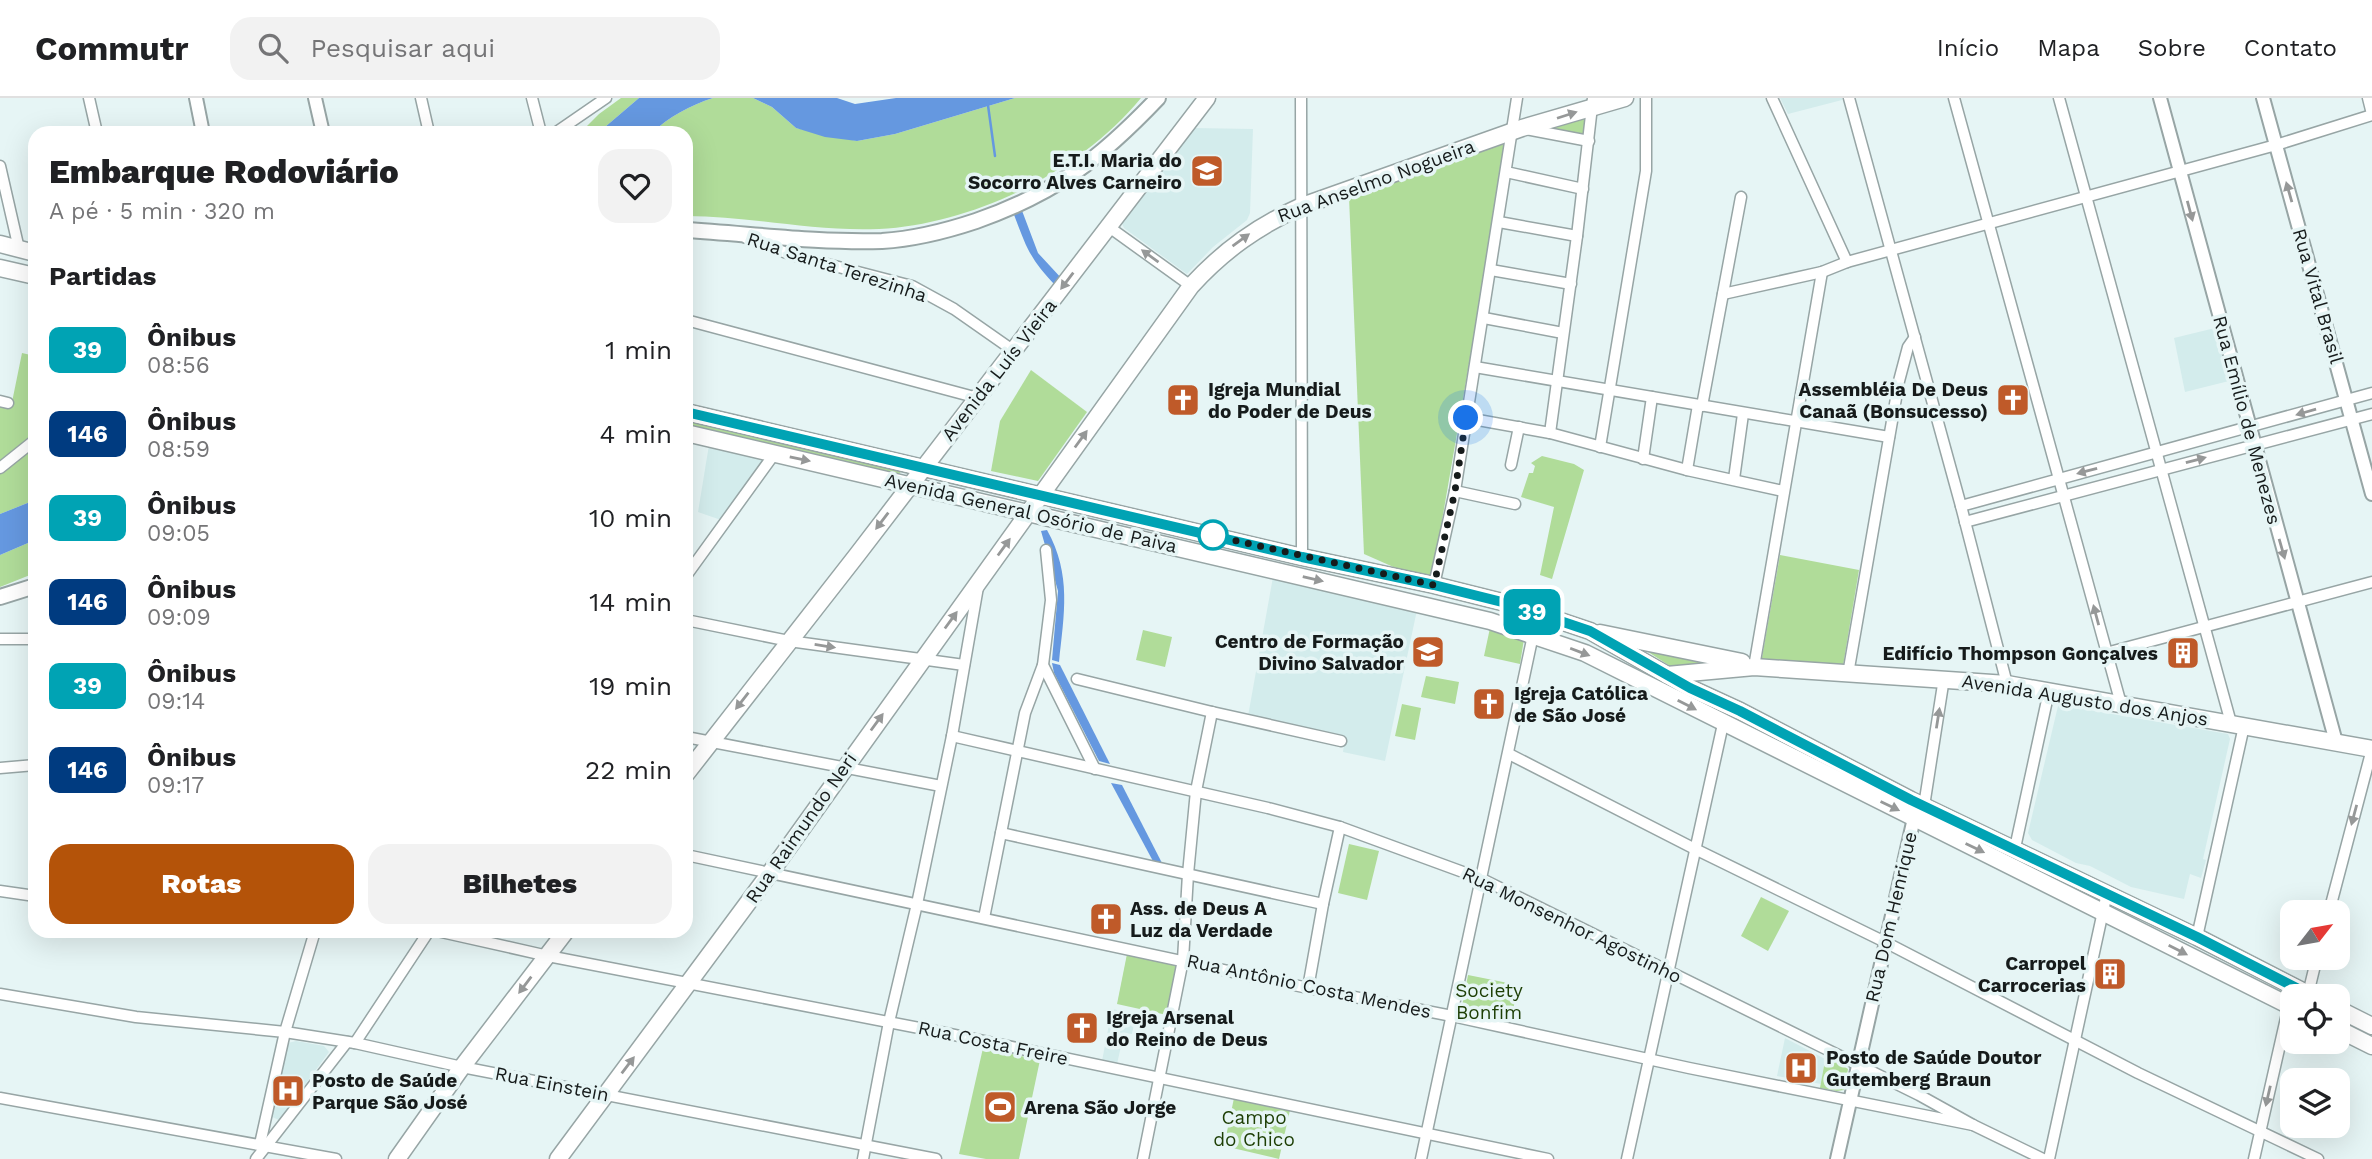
<!DOCTYPE html>
<html lang="pt">
<head>
<meta charset="utf-8">
<style>
  body { margin:0; font-family:"Work Sans",sans-serif; background:#f2f2f2; color:#202124; height:100vh; display:flex; flex-direction:column; font-size:26px; white-space:nowrap }
  * { box-sizing:border-box; margin:0 }
  p { font-size:23px; color:#757577 }
  .icon { flex:none; width:38px; height:38px; fill:none; stroke:currentColor; stroke-width:2; stroke-linecap:round; stroke-linejoin:round }
  .map { position:relative; flex:1; overflow:hidden }
  .panel { position:absolute; left:28px; top:28px; width:665px; height:812px; display:flex; flex-direction:column; background:#fff; border-radius:21px; box-shadow:0 7px 28px #0002 }
  .panel>* { flex:none }
  .badge { padding:0 14px; border-radius:10px; font-size:24px; line-height:46px }
  .needle { width:46px; rotate:59deg }
  .tools { position:absolute; left:2280px; top:802px; display:grid; gap:14px }
  .tools a { display:grid; place-items:center; width:70px; height:70px; border-radius:14px; background:#fff; box-shadow:0 7px 28px #0002; font-size:35px }
  .you { position:absolute; width:35px; height:35px; margin:-18px; border:5px solid #fff; border-radius:50%; background:#1a73e8; box-shadow:0 0 0 10px #1a73e833 }
  .map>.badge { position:absolute; translate:-50% -50%; box-shadow:0 0 0 4px #fff }
  h2 { padding:0 21px; font-size:26px; line-height:63px }
  .round { display:grid; place-items:center; flex:none; width:74px; height:74px; border-radius:21px; background:#f2f2f2 }
  .headline { display:flex; align-items:center; justify-content:space-between; height:119px; padding:0 21px }
  h1 { font-size:33px; font-weight:800; line-height:52px }
  .action { display:flex; gap:14px; margin-top:auto; padding:14px 21px }
  .action a { flex:1; height:80px; border-radius:21px; background:#b45309; color:#fff; font-size:28px; font-weight:800; line-height:80px; text-align:center }
  .action a+a { background:#f2f2f2; color:#202124 }
  ul { padding:0; list-style:none }
  li { display:flex; align-items:center; gap:21px; height:84px; padding:0 21px }
  li div { flex:1 }
  li b { display:block; font-size:26px }
  li em { font-style:normal }
  li .badge { min-width:77px; font-weight:700; text-align:center }
  header { display:flex; align-items:center; gap:42px; box-sizing:border-box; height:98px; padding:0 35px; background:#fff; border-bottom:2px solid #e0e0e0 }
  header strong { font-size:33px }
  nav { display:flex; gap:38px; margin-inline-start:auto; font-size:24px }
  .search { width:490px; height:63px; background:#f2f2f2; display:flex; align-items:center; gap:18px; box-sizing:border-box; padding:0 24px; border-radius:21px; color:#757577; font-size:26px }
  .map>svg:first-child { display:block }
  .built { fill:#d3ecec }
  .green { fill:#b0dc99 }
  .water { fill:#6598e0 }
  .lines { fill:none; stroke-linecap:round; stroke-linejoin:round }
  .stream { stroke:#6598e0; stroke-width:2.5 }
  .minor-casing { stroke:#97a5a5; stroke-width:13 }
  .tertiary-casing { stroke:#97a5a5; stroke-width:16 }
  .secondary-casing { stroke:#97a5a5; stroke-width:18 }
  .primary-casing { stroke:#97a5a5; stroke-width:19 }
  .minor { stroke:#fff; stroke-width:10 }
  .tertiary { stroke:#fff; stroke-width:12 }
  .secondary { stroke:#fff; stroke-width:14 }
  .primary { stroke:#fff; stroke-width:16 }
  .oneway { fill:#969898 }
  .line-casing { stroke:#fff; stroke-width:16 }
  .line { stroke:#00a3b4; stroke-width:10 }
  .walk { stroke:#161b1b; stroke-width:7; stroke-dasharray:0 12.6 }
  .stop-dot { fill:#fff; stroke:#00a3b4; stroke-width:3.5 }
  .labels { text-anchor:middle; dominant-baseline:central; stroke-width:7; stroke-linejoin:round; paint-order:stroke }
  .poi-label { font-size:19px; font-weight:bold; fill:#161b1b; stroke:#e6f5f5; text-anchor:start }
  .street-label { font-size:19px; fill:#161b1b; stroke:#e6f5f5 }
  .park-label { font-size:19px; fill:#1d3e04; stroke:#e6f5f5 }
</style>
</head>
<body>
<header>
<strong>Commutr</strong>
<div class="search"><svg class="icon" aria-label="search" viewBox="0 0 24 24"><circle cx="10" cy="10" r="6"/><path d="M15 15l6 6"/></svg>Pesquisar aqui</div>
<nav><a>Início</a><a>Mapa</a><a>Sobre</a><a>Contato</a></nav>
</header>
<div class="map">
<svg width="2372" height="1061" viewBox="0 0 2372 1061">
  <rect width="100%" height="100%" fill="#e6f5f5"/>
  <g class="built">
    <polygon points="1780,0 1842,0 1842,2 1788,16"/>
    <polygon points="1194,30 1253,31 1250,115 1247,122 1213,149 1187,176 1124,130 1122,125"/>
    <polygon points="2215,230 2229,283 2185,294 2174,240"/>
    <polygon points="709,347 769,360 721,422 698,414"/>
    <polygon points="1273,479 1417,512 1385,663 1343,654 1345,639 1248,618"/>
    <polygon points="2060,607 2228,636 2230,641 2203,761 2206,762 2201,780 2190,776 2184,801 2131,789 2090,768 2076,765 2032,742 2028,735 2058,608"/>
    <polygon points="1112,911 1136,916 1132,936 1124,935 1117,966 1102,963"/>
    <polygon points="1785,940 1825,961 1821,986 1777,978"/>
    <polygon points="296,943 324,948 329,954 279,1022 270,1018 288,945"/>
  </g>
  <g class="green">
    <polygon points="621,0 639,0 598,35 580,35 599,16"/>
    <path d="M 713,0 L 753,0 L 772,9 L 796,30 L 857,43 L 895,36 L 1015,0 L 1141,0 C 1080,74 974,126 879,131 C 814,134 750,118 686,118 L 686,35 L 652,35 C 668,19 691,7 713,0 Z"/>
    <polygon points="1588,15 1586,41 1539,31"/>
    <polygon points="1507,45 1434,469 1430,478 1398,471 1364,456 1349,99"/>
    <polygon points="22,255 35,258 35,337 0,365 0,307 11,309"/>
    <polygon points="1031,272 1087,314 1038,383 991,373 1000,323"/>
    <polygon points="686,319 903,371 899,376 686,329"/>
    <polygon points="35,347 35,402 0,416 0,375"/>
    <polygon points="1542,358 1574,366 1584,372 1552,481 1540,477 1554,409 1521,399 1529,375 1533,375 1535,368 1531,365"/>
    <polygon points="35,442 35,475 0,489 0,457"/>
    <polygon points="1780,457 1859,472 1843,568 1761,565"/>
    <polygon points="1490,530 1524,541 1520,566 1484,558"/>
    <polygon points="1143,532 1172,539 1165,569 1136,562"/>
    <polygon points="1642,550 1712,564 1670,568"/>
    <polygon points="1426,578 1459,584 1455,606 1421,599"/>
    <polygon points="1402,606 1421,610 1415,642 1395,638"/>
    <polygon points="1349,746 1379,753 1367,802 1338,795"/>
    <polygon points="1761,799 1789,813 1768,853 1741,838"/>
    <polygon points="1127,856 1176,867 1167,917 1117,906"/>
    <polygon points="1468,877 1518,887 1510,928 1460,918"/>
    <polygon points="983,950 1040,962 1019,1061 986,1061 959,1056"/>
    <polygon points="1826,957 1848,971 1844,992 1837,993 1820,990"/>
    <polygon points="1234,1000 1290,1012 1279,1061 1224,1048"/>
  </g>
  <g class="water">
    <path d="M 639,0 L 713,0 C 691,7 668,19 652,35 L 598,35 Z"/>
    <polygon points="753,0 837,0 855,6 896,0 1015,0 895,36 857,43 825,39 796,30 772,9"/>
    <path d="M 1021,110 L 1038,155 L 1063,182 L 1055,187 C 1029,160 1026,148 1013,114 Z"/>
    <polygon points="35,402 35,442 0,457 0,416"/>
    <path d="M 1047,432 C 1072,477 1064,516 1059,564 L 1052,562 L 1058,493 L 1041,433 Z"/>
    <polygon points="1052,565 1060,567 1110,666 1099,663 1054,575"/>
    <polygon points="1111,685 1122,687 1163,767 1154,765"/>
  </g>
  <g class="lines">
    <polyline class="stream" points="987,0 995,58"/>
    <defs>
      <g id="minor">
        <polyline points="89,0 97,35"/>
        <polyline points="421,0 429,35"/>
        <polyline points="532,0 541,35"/>
        <polyline points="1301,0 1302,459"/>
        <polyline points="1772,0 1847,164"/>
        <polyline points="1849,0 1961,408 2007,586"/>
        <polyline points="1954,0 2121,606"/>
        <polyline points="2059,0 2231,625"/>
        <polyline points="2368,0 2372,16"/>
        <polyline points="1526,31 1589,43"/>
        <polyline points="555,35 606,0"/>
        <polyline points="0,68 19,151"/>
        <polyline points="1506,74 1583,91"/>
        <polyline points="1499,124 1577,138"/>
        <polyline points="1109,129 1191,188"/>
        <polyline points="746,140 792,157 912,188 954,211 1014,253"/>
        <polyline points="1491,172 1571,186"/>
        <polyline points="1723,196 1822,174 1847,164 2276,47 2372,17"/>
        <polyline points="1484,220 1563,235"/>
        <polyline points="686,222 978,300"/>
        <polyline points="1475,269 1889,339"/>
        <polyline points="0,303 8,305"/>
        <polyline points="1702,308 1741,99"/>
        <polyline points="1467,320 1550,335 1687,372 1783,393"/>
        <polyline points="1550,335 1577,138 1593,0"/>
        <polyline points="1600,349 1646,73 1646,0"/>
        <polyline points="1643,361 1652,299"/>
        <polyline points="1511,367 1519,329"/>
        <polyline points="0,370 35,342"/>
        <polyline points="1687,372 1698,307"/>
        <polyline points="1734,381 1743,316"/>
        <polyline points="1455,393 1515,406"/>
        <polyline points="1961,408 2372,295"/>
        <polyline points="1965,424 2372,316"/>
        <polyline points="1046,452 1051,502 1043,567 1095,671"/>
        <polyline points="686,478 775,355"/>
        <polyline points="1434,487 1455,393 1517,0"/>
        <polyline points="686,522 789,543 964,567"/>
        <polyline points="0,541 35,541"/>
        <polyline points="2106,555 2372,484"/>
        <polyline points="1754,569 1822,174"/>
        <polyline points="1848,576 1899,283 1908,249 1915,239"/>
        <polyline points="1077,581 1212,614 1341,643"/>
        <polyline points="952,638 1268,710 1340,729 1482,781 1919,997 1973,1027 2043,1061"/>
        <polyline points="686,639 941,688"/>
        <polyline points="1509,656 1695,751 1885,844 2138,975 2318,1061"/>
        <polyline points="0,670 35,667"/>
        <polyline points="1924,708 1944,580"/>
        <polyline points="1001,735 1323,806"/>
        <polyline points="2015,750 2049,593"/>
        <polyline points="686,757 1308,890 1452,918 1689,970 1973,1027"/>
        <polyline points="0,793 35,798"/>
        <polyline points="2329,814 2372,651"/>
        <polyline points="984,820 1025,615 1043,567"/>
        <polyline points="437,833 548,858 945,935 1548,1061"/>
        <polyline points="2197,839 2244,628"/>
        <polyline points="1308,890 1323,806 1340,729"/>
        <polyline points="0,896 136,919 285,934 355,945 462,969 936,1061"/>
        <polyline points="2304,898 2308,896 2317,859"/>
        <polyline points="355,945 429,833"/>
        <polyline points="0,1000 336,1061"/>
        <polyline points="260,1046 285,934 315,833"/>
        <polyline points="256,1061 347,944"/>
        <polyline points="863,1061 889,924 917,806 952,638 978,489"/>
        <polyline points="1143,1061 1183,862 1188,776 1196,693 1212,614"/>
        <polyline points="1421,1061 1533,537"/>
        <polyline points="1627,1061 1723,626"/>
        <polyline points="2049,1061 2107,795"/>
        <polyline points="2254,1061 2289,907 2291,906"/>
      </g>
      <g id="tertiary">
        <polyline points="196,0 203,35"/>
        <polyline points="315,0 323,35"/>
        <polyline points="2160,0 2336,644"/>
        <polyline points="2263,0 2372,396"/>
        <polyline points="1837,1061 1914,720 1919,714"/>
      </g>
      <g id="secondary">
        <path d="M 686,132 C 751,136 817,145 882,143 C 914,141 946,133 976,123 C 1056,95 1100,61 1158,0"/>
        <polyline points="0,499 35,488"/>
      </g>
      <g id="primary">
        <polyline points="0,146 35,155"/>
        <polyline points="0,170 35,178"/>
        <polyline points="686,314 1302,459 1434,487 1510,506 1590,533 1690,590 1740,613 1911,702 2197,839 2312,898"/>
        <polyline points="686,335 1490,523 1585,555 2292,909"/>
        <polyline points="1600,535 1742,564"/>
        <polyline points="1667,577 1754,569 2007,586 2372,651"/>
        <polyline points="686,676 857,457 1207,0"/>
        <polyline points="2338,911 2372,928"/>
        <polyline points="2338,931 2372,948"/>
        <polyline points="397,1061 462,969 566,833"/>
        <path d="M 558,1061 L 770,775 L 1191,188 C 1224,152 1258,128 1302,108 L 1522,30 L 1625,0"/>
      </g>
    </defs>
    <use href="#minor" class="minor-casing"/>
    <use href="#tertiary" class="tertiary-casing"/>
    <use href="#secondary" class="secondary-casing"/>
    <use href="#primary" class="primary-casing"/>
    <use href="#minor" class="minor"/>
    <use href="#tertiary" class="tertiary"/>
    <use href="#secondary" class="secondary"/>
    <use href="#primary" class="primary"/>
  </g>
  <defs><path id="oneway-solid" d="M-6-.8H1V-3.2L6.5 0L1 3.2V.8H-6Z" transform="scale(1.75)"/></defs>
  <g class="oneway">
    <use href="#oneway-solid" transform="translate(1567 17) rotate(-18)"/>
    <use href="#oneway-solid" transform="translate(2289 94) rotate(-106)"/>
    <use href="#oneway-solid" transform="translate(2190 113) rotate(75)"/>
    <use href="#oneway-solid" transform="translate(1241 142) rotate(-36)"/>
    <use href="#oneway-solid" transform="translate(1150 158) rotate(-144)"/>
    <use href="#oneway-solid" transform="translate(1067 183) rotate(127)"/>
    <use href="#oneway-solid" transform="translate(2306 314) rotate(164)"/>
    <use href="#oneway-solid" transform="translate(1081 341) rotate(-54)"/>
    <use href="#oneway-solid" transform="translate(800 361) rotate(12)"/>
    <use href="#oneway-solid" transform="translate(2196 362) rotate(-15)"/>
    <use href="#oneway-solid" transform="translate(2087 373) rotate(165)"/>
    <use href="#oneway-solid" transform="translate(882 423) rotate(127)"/>
    <use href="#oneway-solid" transform="translate(1004 449) rotate(-54)"/>
    <use href="#oneway-solid" transform="translate(2282 451) rotate(74)"/>
    <use href="#oneway-solid" transform="translate(1313 481) rotate(13)"/>
    <use href="#oneway-solid" transform="translate(2096 517) rotate(-105)"/>
    <use href="#oneway-solid" transform="translate(951 522) rotate(-54)"/>
    <use href="#oneway-solid" transform="translate(825 548) rotate(9)"/>
    <use href="#oneway-solid" transform="translate(1580 554) rotate(21)"/>
    <use href="#oneway-solid" transform="translate(742 603) rotate(128)"/>
    <use href="#oneway-solid" transform="translate(1687 607) rotate(27)"/>
    <use href="#oneway-solid" transform="translate(1938 620) rotate(-81)"/>
    <use href="#oneway-solid" transform="translate(877 624) rotate(-54)"/>
    <use href="#oneway-solid" transform="translate(1890 708) rotate(26)"/>
    <use href="#oneway-solid" transform="translate(2354 717) rotate(105)"/>
    <use href="#oneway-solid" transform="translate(1975 750) rotate(26)"/>
    <use href="#oneway-solid" transform="translate(2178 852) rotate(27)"/>
    <use href="#oneway-solid" transform="translate(525 887) rotate(127)"/>
    <use href="#oneway-solid" transform="translate(628 967) rotate(-53)"/>
    <use href="#oneway-solid" transform="translate(2268 998) rotate(103)"/>
  </g>
  <g class="lines">
    <defs>
      <polyline id="line" points="686,314 1302,459 1434,487 1510,506 1590,533 1690,590 1740,613 1911,702 2197,839 2312,898"/>
    </defs>
    <use href="#line" class="line-casing"/>
    <use href="#line" class="line"/>
    <polyline class="walk" points="1213,437 1206,436 1434,487 1455,393 1466,320"/>
  </g>
  <defs>
    <symbol id="school-square" viewBox="-11 -11 22 22"><rect x="-9" y="-9" width="18" height="18" rx="4" fill="#bf5a29" stroke="#e6f5f5"/><path d="M0-5L7-2L0 1L-7-2ZM-4 1L0 2.5L4 1V4Q0 6-4 4Z" fill="#fff"/></symbol>
    <symbol id="church-square" viewBox="-11 -11 22 22"><rect x="-9" y="-9" width="18" height="18" rx="4" fill="#bf5a29" stroke="#e6f5f5"/><path d="M-1.2-6h2.4v3.5h3.3v2.4h-3.3V6h-2.4V-.1h-3.3v-2.4h3.3Z" fill="#fff"/></symbol>
    <symbol id="building-square" viewBox="-11 -11 22 22"><rect x="-9" y="-9" width="18" height="18" rx="4" fill="#bf5a29" stroke="#e6f5f5"/><path d="M-4-6H4V6H1V3H-1V6H-4ZM-2.5-4.3h1.7v1.8h-1.7ZM.8-4.3h1.7v1.8H.8ZM-2.5-1h1.7V.8h-1.7ZM.8-1h1.7V.8H.8Z" fill="#fff"/></symbol>
    <symbol id="hospital-square" viewBox="-11 -11 22 22"><rect x="-9" y="-9" width="18" height="18" rx="4" fill="#bf5a29" stroke="#e6f5f5"/><path d="M-5-5h3v3.5h4V-5h3V5h-3V1.5h-4V5h-3Z" fill="#fff"/></symbol>
    <symbol id="stadium-square" viewBox="-11 -11 22 22"><rect x="-9" y="-9" width="18" height="18" rx="4" fill="#bf5a29" stroke="#e6f5f5"/><path d="M0-5a6.5 5 0 1 0 0 10a6.5 5 0 1 0 0-10ZM-3.5-1.8h7v3.6h-7Z" fill="#fff"/></symbol>
  </defs>
  <g fill-rule="evenodd">
    <use href="#school-square" x="1188" y="54" width="38" height="38"/>
    <use href="#church-square" x="1164" y="283" width="38" height="38"/>
    <use href="#church-square" x="1994" y="283" width="38" height="38"/>
    <use href="#school-square" x="1409" y="535" width="38" height="38"/>
    <use href="#building-square" x="2164" y="536" width="38" height="38"/>
    <use href="#church-square" x="1470" y="587" width="38" height="38"/>
    <use href="#church-square" x="1087" y="802" width="38" height="38"/>
    <use href="#building-square" x="2091" y="857" width="38" height="38"/>
    <use href="#church-square" x="1063" y="911" width="38" height="38"/>
    <use href="#hospital-square" x="1782" y="951" width="38" height="38"/>
    <use href="#hospital-square" x="269" y="974" width="38" height="38"/>
    <use href="#stadium-square" x="981" y="990" width="38" height="38"/>
  </g>
  <circle class="stop-dot" cx="1213" cy="437" r="14"/>
  <g class="labels">
    <g class="poi-label">
      <text x="1182" y="62" text-anchor="end">E.T.I. Maria do<tspan x="1182" dy="22">Socorro Alves Carneiro</tspan></text>
      <text x="1208" y="291">Igreja Mundial<tspan x="1208" dy="22">do Poder de Deus</tspan></text>
      <text x="1988" y="291" text-anchor="end">Assembléia De Deus<tspan x="1988" dy="22">Canaã (Bonsucesso)</tspan></text>
      <text x="1404" y="543" text-anchor="end">Centro de Formação<tspan x="1404" dy="22">Divino Salvador</tspan></text>
      <text x="2158" y="555" text-anchor="end">Edifício Thompson Gonçalves</text>
      <text x="1514" y="595">Igreja Católica<tspan x="1514" dy="22">de São José</tspan></text>
      <text x="1130" y="810">Ass. de Deus A<tspan x="1130" dy="22">Luz da Verdade</tspan></text>
      <text x="2086" y="865" text-anchor="end">Carropel<tspan x="2086" dy="22">Carrocerias</tspan></text>
      <text x="1106" y="919">Igreja Arsenal<tspan x="1106" dy="22">do Reino de Deus</tspan></text>
      <text x="1826" y="959">Posto de Saúde Doutor<tspan x="1826" dy="22">Gutemberg Braun</tspan></text>
      <text x="312" y="982">Posto de Saúde<tspan x="312" dy="22">Parque São José</tspan></text>
      <text x="1024" y="1009">Arena São Jorge</text>
    </g>
    <g class="street-label">
      <text transform="translate(1376 83) rotate(-20)">Rua Anselmo Nogueira</text>
      <text transform="translate(837 169) rotate(18)">Rua Santa Terezinha</text>
      <text transform="translate(2318 198) rotate(74)">Rua Vital Brasil</text>
      <text transform="translate(999 272) rotate(-52)">Avenida Luís Vieira</text>
      <text transform="translate(2247 322) rotate(75)">Rua Emílio de Menezes</text>
      <text transform="translate(1031 415) rotate(13)">Avenida General Osório de Paiva</text>
      <text transform="translate(2085 602) rotate(9)">Avenida Augusto dos Anjos</text>
      <text transform="translate(801 730) rotate(-55)">Rua Raimundo Neri</text>
      <text transform="translate(1891 819) rotate(-77)">Rua Dom Henrique</text>
      <text transform="translate(1572 827) rotate(26)">Rua Monsenhor Agostinho</text>
      <text transform="translate(1309 888) rotate(12)">Rua Antônio Costa Mendes</text>
      <text transform="translate(993 945) rotate(12)">Rua Costa Freire</text>
      <text transform="translate(552 986) rotate(11)">Rua Einstein</text>
    </g>
    <g class="park-label">
      <text x="1489" y="892">Society<tspan x="1489" dy="22">Bonfim</tspan></text>
      <text x="1254" y="1019">Campo<tspan x="1254" dy="22">do Chico</tspan></text>
    </g>
  </g>
</svg>
<div class="tools">
<a><svg class="needle" viewBox="-14 -14 28 28"><path d="M0-13l5 13h-10z" fill="#e53935"/><path d="M0 13l5-13h-10z" fill="#757577"/></svg></a>
<a><svg class="icon" aria-label="locate" viewBox="0 0 24 24"><circle cx="12" cy="12" r="6"/><path d="M12 2v4M12 18v4M2 12h4M18 12h4"/></svg></a>
<a><svg class="icon" aria-label="layers" viewBox="0 0 24 24"><path d="M12 4l9 5-9 5-9-5zM3 14l9 5 9-5"/></svg></a>
</div>
<div class="you" style="left:1466px;top:320px"></div>
<b class="badge" style="left:1532px;top:514px;background:#00a3b4;color:#fff">39</b>
<section class="panel">
<div class="headline"><div><h1>Embarque Rodoviário</h1><p>A pé · 5 min · 320 m</p></div><a class="round"><svg class="icon" aria-label="heart" viewBox="0 0 24 24"><path d="M12 20l-8-8c-3-5 5-10 8-4 3-6 11-1 8 4z"/></svg></a></div>
<h2>Partidas</h2>
<ul>
<li><span class="badge" style="background:#00a3b4;color:#fff">39</span><div><b>Ônibus</b><p>08:56</p></div><em>1 min</em></li>
<li><span class="badge" style="background:#003b80;color:#fff">146</span><div><b>Ônibus</b><p>08:59</p></div><em>4 min</em></li>
<li><span class="badge" style="background:#00a3b4;color:#fff">39</span><div><b>Ônibus</b><p>09:05</p></div><em>10 min</em></li>
<li><span class="badge" style="background:#003b80;color:#fff">146</span><div><b>Ônibus</b><p>09:09</p></div><em>14 min</em></li>
<li><span class="badge" style="background:#00a3b4;color:#fff">39</span><div><b>Ônibus</b><p>09:14</p></div><em>19 min</em></li>
<li><span class="badge" style="background:#003b80;color:#fff">146</span><div><b>Ônibus</b><p>09:17</p></div><em>22 min</em></li>
</ul>
<div class="action"><a>Rotas</a><a>Bilhetes</a></div>
</section>
</div>
</body>
</html>
